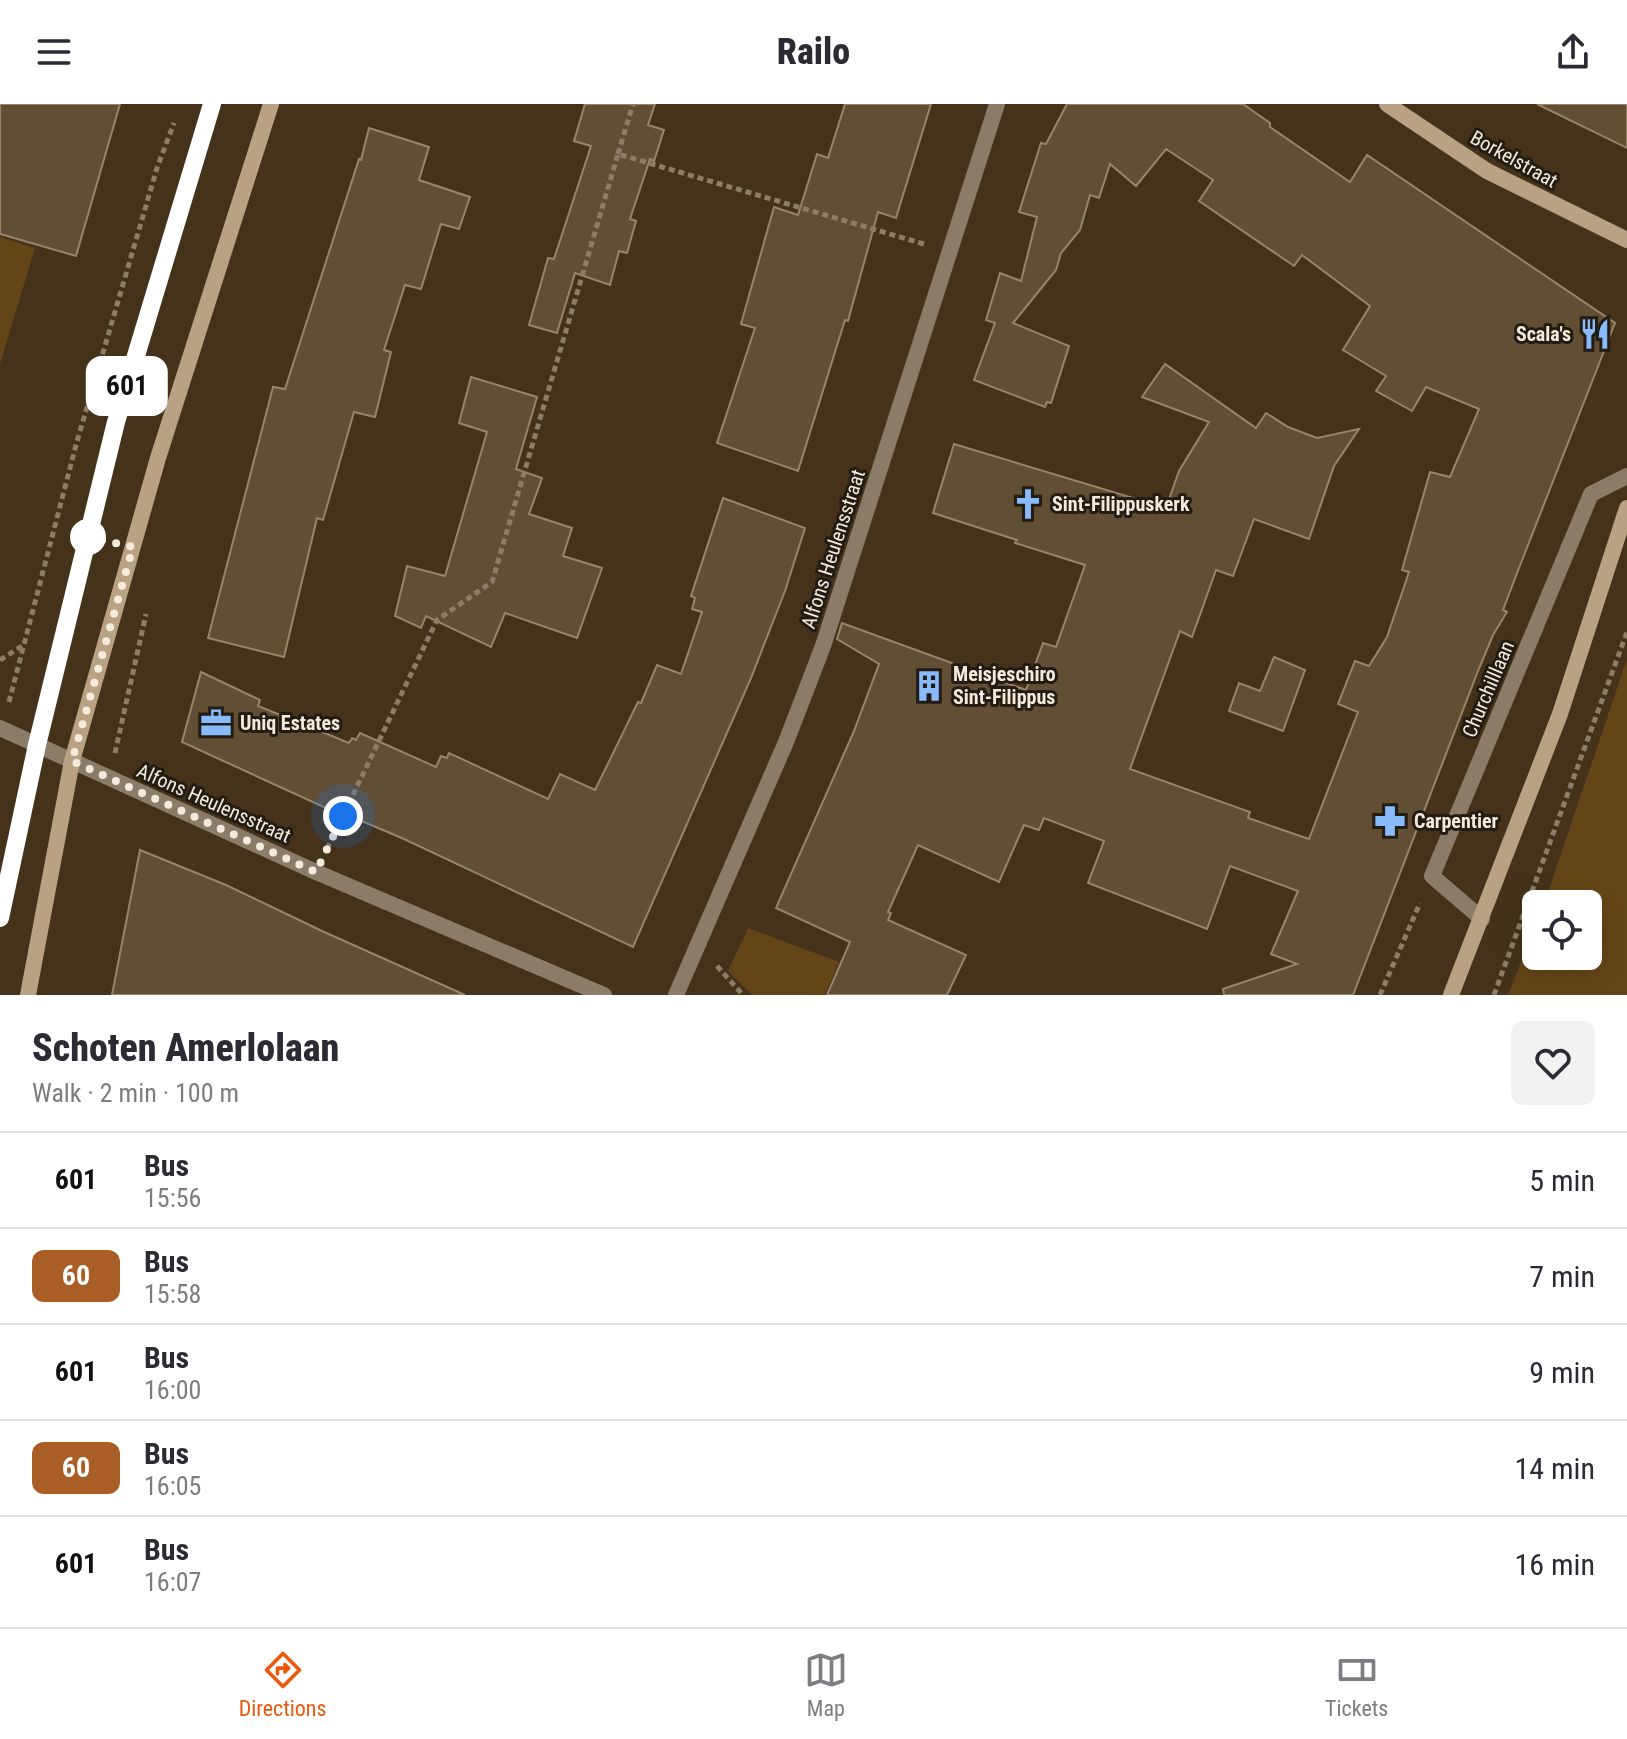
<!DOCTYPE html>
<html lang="en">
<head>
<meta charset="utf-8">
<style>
  body { margin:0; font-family:"Roboto Condensed",sans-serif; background:#f2f2f3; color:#2b2b33; height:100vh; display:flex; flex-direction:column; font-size:30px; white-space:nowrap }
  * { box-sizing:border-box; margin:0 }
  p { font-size:26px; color:#7c7c81 }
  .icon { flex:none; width:44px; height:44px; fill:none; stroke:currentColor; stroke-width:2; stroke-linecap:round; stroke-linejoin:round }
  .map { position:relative; height:891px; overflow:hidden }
  .sheet { display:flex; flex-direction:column; background:#fff; flex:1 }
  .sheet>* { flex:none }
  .badge { padding:0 16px; border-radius:12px; font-size:28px; line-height:52px }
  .buttons { position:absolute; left:1522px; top:786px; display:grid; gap:16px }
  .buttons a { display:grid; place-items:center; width:80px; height:80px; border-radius:12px; background:#fff; box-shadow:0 8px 32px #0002; font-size:40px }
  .you { position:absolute; width:40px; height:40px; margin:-20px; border:6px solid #fff; border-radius:50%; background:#1a73e8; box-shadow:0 0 0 12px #1a73e833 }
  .map>.badge { position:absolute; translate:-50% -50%; box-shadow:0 0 0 4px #fff }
  .round { display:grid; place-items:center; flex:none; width:84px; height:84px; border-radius:12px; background:#f2f2f3 }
  .overview { display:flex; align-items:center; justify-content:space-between; height:136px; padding:0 32px }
  h1 { font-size:38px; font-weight:800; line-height:60px }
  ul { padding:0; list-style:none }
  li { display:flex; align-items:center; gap:24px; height:96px; padding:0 32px; border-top:2px solid #e1e1e2 }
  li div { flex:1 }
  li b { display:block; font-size:30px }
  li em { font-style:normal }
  li .badge { min-width:88px; font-weight:700; text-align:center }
  header { display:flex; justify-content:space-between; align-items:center; height:104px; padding:0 32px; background:#fff; font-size:36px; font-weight:800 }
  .menu { display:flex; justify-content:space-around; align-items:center; height:112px; border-top:2px solid #e1e1e2; background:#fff; font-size:22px; color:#7c7c81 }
  .menu a { display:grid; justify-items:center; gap:4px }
  .menu .selected { color:#ea580c }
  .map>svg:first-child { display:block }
  .green { fill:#634517 }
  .building { fill:#614f35; stroke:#998469; stroke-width:2 }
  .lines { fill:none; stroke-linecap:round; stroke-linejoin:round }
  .path { stroke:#8c7d68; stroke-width:5; stroke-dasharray:6 4; stroke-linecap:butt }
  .street { stroke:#8a7c69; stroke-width:16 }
  .secondary { stroke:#b9a284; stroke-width:16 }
  .line-casing { stroke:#fff; stroke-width:18 }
  .line { stroke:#fff; stroke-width:12 }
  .walk { stroke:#f5eadb; stroke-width:8; stroke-dasharray:0 14.4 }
  .stop-dot { fill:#fff; stroke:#fff; stroke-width:4 }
  .labels { text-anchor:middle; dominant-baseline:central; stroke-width:6; stroke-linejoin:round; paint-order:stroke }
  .street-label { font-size:20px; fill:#f5eadb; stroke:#241c12 }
  .poi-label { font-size:20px; font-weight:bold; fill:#f5eadb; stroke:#241c12; text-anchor:start }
</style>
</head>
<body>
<header><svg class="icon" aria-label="menu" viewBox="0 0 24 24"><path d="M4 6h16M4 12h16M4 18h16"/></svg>Railo<svg class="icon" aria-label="share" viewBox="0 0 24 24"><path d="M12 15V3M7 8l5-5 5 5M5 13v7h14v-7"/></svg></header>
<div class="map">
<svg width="1627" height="891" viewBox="0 0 1627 891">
  <rect width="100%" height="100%" fill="#44331a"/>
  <g class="green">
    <polygon points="0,133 35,144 0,260"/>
    <polygon points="1627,555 1627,891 1508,891 1536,820 1536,852 1588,852 1588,800 1544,800"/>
    <polygon points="748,824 839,858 825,891 752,891 728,867"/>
  </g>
  <g class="building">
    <polygon points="0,0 120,0 76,152 0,130"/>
    <polygon points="585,0 655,0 648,21 664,26 654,57 650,55 630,115 636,117 627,149 619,147 610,181 575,169 557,229 529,221 548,154 554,155 591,42 574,37"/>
    <polygon points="845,0 931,0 896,114 878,108 848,217 845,216 798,367 717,339 755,224 741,220 774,103 798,111 817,50 828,54"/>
    <polygon points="1067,0 1243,0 1270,19 1270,23 1350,78 1367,51 1615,219 1519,464 1503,506 1507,508 1493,531 1478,567 1353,891 1224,891 1223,885 1297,860 1271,850 1298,787 1230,762 1207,825 1088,779 1104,737 1044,714 1039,726 1024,721 999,778 918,741 888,808 891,809 888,816 966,851 947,891 827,891 850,838 776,804 854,627 879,560 837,535 842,519 1026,586 1043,539 1056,543 1085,461 1015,439 1017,436 933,409 954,340 1166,404 1179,367 1209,318 1142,293 1165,260 1256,324 1266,309 1288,323 1317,334 1359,325 1334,362 1309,435 1254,415 1233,472 1216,466 1192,533 1180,527 1130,665 1250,708 1248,714 1309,735 1358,608 1338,600 1355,557 1369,562 1387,533 1409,468 1402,466 1430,368 1450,373 1479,305 1426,283 1412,307 1376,287 1386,272 1343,246 1370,202 1302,151 1294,162 1199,97 1213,76 1166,45 1136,82 1110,60 1099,94 1090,91 1080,126 1061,149 1056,166 1013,219 1069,242 1051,299 1047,298 1045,303 974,276 995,219 986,216 1000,169 1021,177 1037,113 1019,108 1041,39 1046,40"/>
    <polygon points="1537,0 1627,0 1627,44"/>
    <polygon points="369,24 429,43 419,76 470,93 459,125 441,120 421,185 405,181 384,246 391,248 375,313 354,308 323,416 317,414 284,553 208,534 273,283 285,285 359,55 361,56"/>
    <polygon points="471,273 537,293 516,365 542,374 529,410 572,424 563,452 602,464 577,534 505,509 491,543 426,512 421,524 395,512 407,462 445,472 487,328 459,319"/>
    <polygon points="723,394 805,424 785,487 751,574 633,843 404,735 329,703 328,705 182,638 201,568 260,596 258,602 349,639 352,634 356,636 360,629 436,663 441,652 447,654 449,649 548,695 560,670 595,686 638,598 641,599 657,561 681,570 702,508 692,505 695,494 691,492"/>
    <polygon points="1274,553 1305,566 1283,627 1229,607 1239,579 1260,587"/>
    <polygon points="140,746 226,781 322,827 465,891 112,891"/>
  </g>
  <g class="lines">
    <g class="path">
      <polyline points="618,50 633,0"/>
      <polyline points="0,556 22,542"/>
      <polyline points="9,598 76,341 157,64 174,19"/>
      <polyline points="115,649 146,510"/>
      <polyline points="327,745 437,516 492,478 618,50 924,140"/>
      <polyline points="717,862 743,891"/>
      <polyline points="1380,891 1420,799"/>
      <polyline points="1494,891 1627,528"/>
    </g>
    <g class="street">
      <polyline points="0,624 316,768 604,891"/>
      <polyline points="1482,815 1432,772 1591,390 1627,372"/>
      <polyline points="676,891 786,638 823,542 997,0"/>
    </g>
    <g class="secondary">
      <polyline points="1387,0 1487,67 1627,136"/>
      <polyline points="0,814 37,641 116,318 212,0"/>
      <polyline points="28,891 72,657 158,354 271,0"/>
      <polyline points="1451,891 1560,610 1627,404"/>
    </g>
  </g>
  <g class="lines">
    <defs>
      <polyline id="line" points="0,814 37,641 116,318 212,0"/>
    </defs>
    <use href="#line" class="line-casing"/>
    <use href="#line" class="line"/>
    <polyline class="walk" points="88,433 133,443 72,657 316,768 343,712"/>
  </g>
  <defs>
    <symbol id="restaurant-bare" viewBox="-9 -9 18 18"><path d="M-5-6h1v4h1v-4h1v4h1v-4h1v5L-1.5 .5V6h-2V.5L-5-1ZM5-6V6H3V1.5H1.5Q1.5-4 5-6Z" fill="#87bbfb" stroke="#241c12" stroke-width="2.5" paint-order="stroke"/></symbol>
    <symbol id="church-bare" viewBox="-9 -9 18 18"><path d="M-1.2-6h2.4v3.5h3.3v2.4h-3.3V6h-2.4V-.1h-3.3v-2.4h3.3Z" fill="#87bbfb" stroke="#241c12" stroke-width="2.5" paint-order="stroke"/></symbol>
    <symbol id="building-bare" viewBox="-9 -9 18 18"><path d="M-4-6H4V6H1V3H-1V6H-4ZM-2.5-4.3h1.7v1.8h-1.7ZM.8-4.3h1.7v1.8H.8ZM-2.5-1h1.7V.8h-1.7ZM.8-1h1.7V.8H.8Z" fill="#87bbfb" stroke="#241c12" stroke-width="2.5" paint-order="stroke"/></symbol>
    <symbol id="office-bare" viewBox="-9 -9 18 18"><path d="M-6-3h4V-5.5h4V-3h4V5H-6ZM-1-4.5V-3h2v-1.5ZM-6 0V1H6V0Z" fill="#87bbfb" stroke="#241c12" stroke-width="2.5" paint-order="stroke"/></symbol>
    <symbol id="pharmacy-bare" viewBox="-9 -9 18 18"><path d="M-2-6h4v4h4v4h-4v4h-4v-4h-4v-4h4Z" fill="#87bbfb" stroke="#241c12" stroke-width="2.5" paint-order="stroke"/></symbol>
  </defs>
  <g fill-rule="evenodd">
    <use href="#restaurant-bare" x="1573" y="208" width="44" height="44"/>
    <use href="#church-bare" x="1006" y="378" width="44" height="44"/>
    <use href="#building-bare" x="907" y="560" width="44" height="44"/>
    <use href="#office-bare" x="194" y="597" width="44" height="44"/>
    <use href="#pharmacy-bare" x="1368" y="695" width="44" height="44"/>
  </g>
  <circle class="stop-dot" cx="88" cy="433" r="16"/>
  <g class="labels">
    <g class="street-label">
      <text transform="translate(1514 55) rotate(29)">Borkelstraat</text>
      <text transform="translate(833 445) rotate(-72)">Alfons Heulensstraat</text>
      <text transform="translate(1488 585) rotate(-67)">Churchilllaan</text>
      <text transform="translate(214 699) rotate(24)">Alfons Heulensstraat</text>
    </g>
    <g class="poi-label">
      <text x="1571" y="230" text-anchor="end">Scala's</text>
      <text x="1052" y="400">Sint-Filippuskerk</text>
      <text x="953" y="570">Meisjeschiro<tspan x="953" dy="23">Sint-Filippus</tspan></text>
      <text x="240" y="619">Uniq Estates</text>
      <text x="1414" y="717">Carpentier</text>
    </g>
  </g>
</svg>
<div class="buttons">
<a><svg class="icon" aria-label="locate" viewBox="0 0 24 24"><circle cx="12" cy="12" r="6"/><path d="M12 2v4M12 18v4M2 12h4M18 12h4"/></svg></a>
</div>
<div class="you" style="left:343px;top:712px"></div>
<b class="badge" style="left:127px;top:282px;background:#fff;color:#111">601</b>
</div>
<section class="sheet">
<div class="overview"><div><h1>Schoten Amerlolaan</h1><p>Walk · 2 min · 100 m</p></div><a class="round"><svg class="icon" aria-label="heart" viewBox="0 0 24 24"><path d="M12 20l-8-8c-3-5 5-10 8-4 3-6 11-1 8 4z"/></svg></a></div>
<ul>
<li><span class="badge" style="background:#fff;color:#111">601</span><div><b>Bus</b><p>15:56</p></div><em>5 min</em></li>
<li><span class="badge" style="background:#a85e24;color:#fff">60</span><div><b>Bus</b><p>15:58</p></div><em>7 min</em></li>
<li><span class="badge" style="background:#fff;color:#111">601</span><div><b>Bus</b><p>16:00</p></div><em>9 min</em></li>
<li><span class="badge" style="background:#a85e24;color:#fff">60</span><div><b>Bus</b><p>16:05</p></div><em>14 min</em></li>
<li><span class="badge" style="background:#fff;color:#111">601</span><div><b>Bus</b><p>16:07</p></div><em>16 min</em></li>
</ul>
</section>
<nav class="menu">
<a class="selected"><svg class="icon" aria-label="directions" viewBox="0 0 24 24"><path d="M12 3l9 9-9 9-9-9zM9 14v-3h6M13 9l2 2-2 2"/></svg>Directions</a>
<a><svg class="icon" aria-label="map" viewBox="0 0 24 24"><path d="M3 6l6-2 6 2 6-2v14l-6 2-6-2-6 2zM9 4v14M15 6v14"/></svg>Map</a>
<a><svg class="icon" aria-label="tickets" viewBox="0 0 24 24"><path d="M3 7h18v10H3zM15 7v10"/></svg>Tickets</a>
</nav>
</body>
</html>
